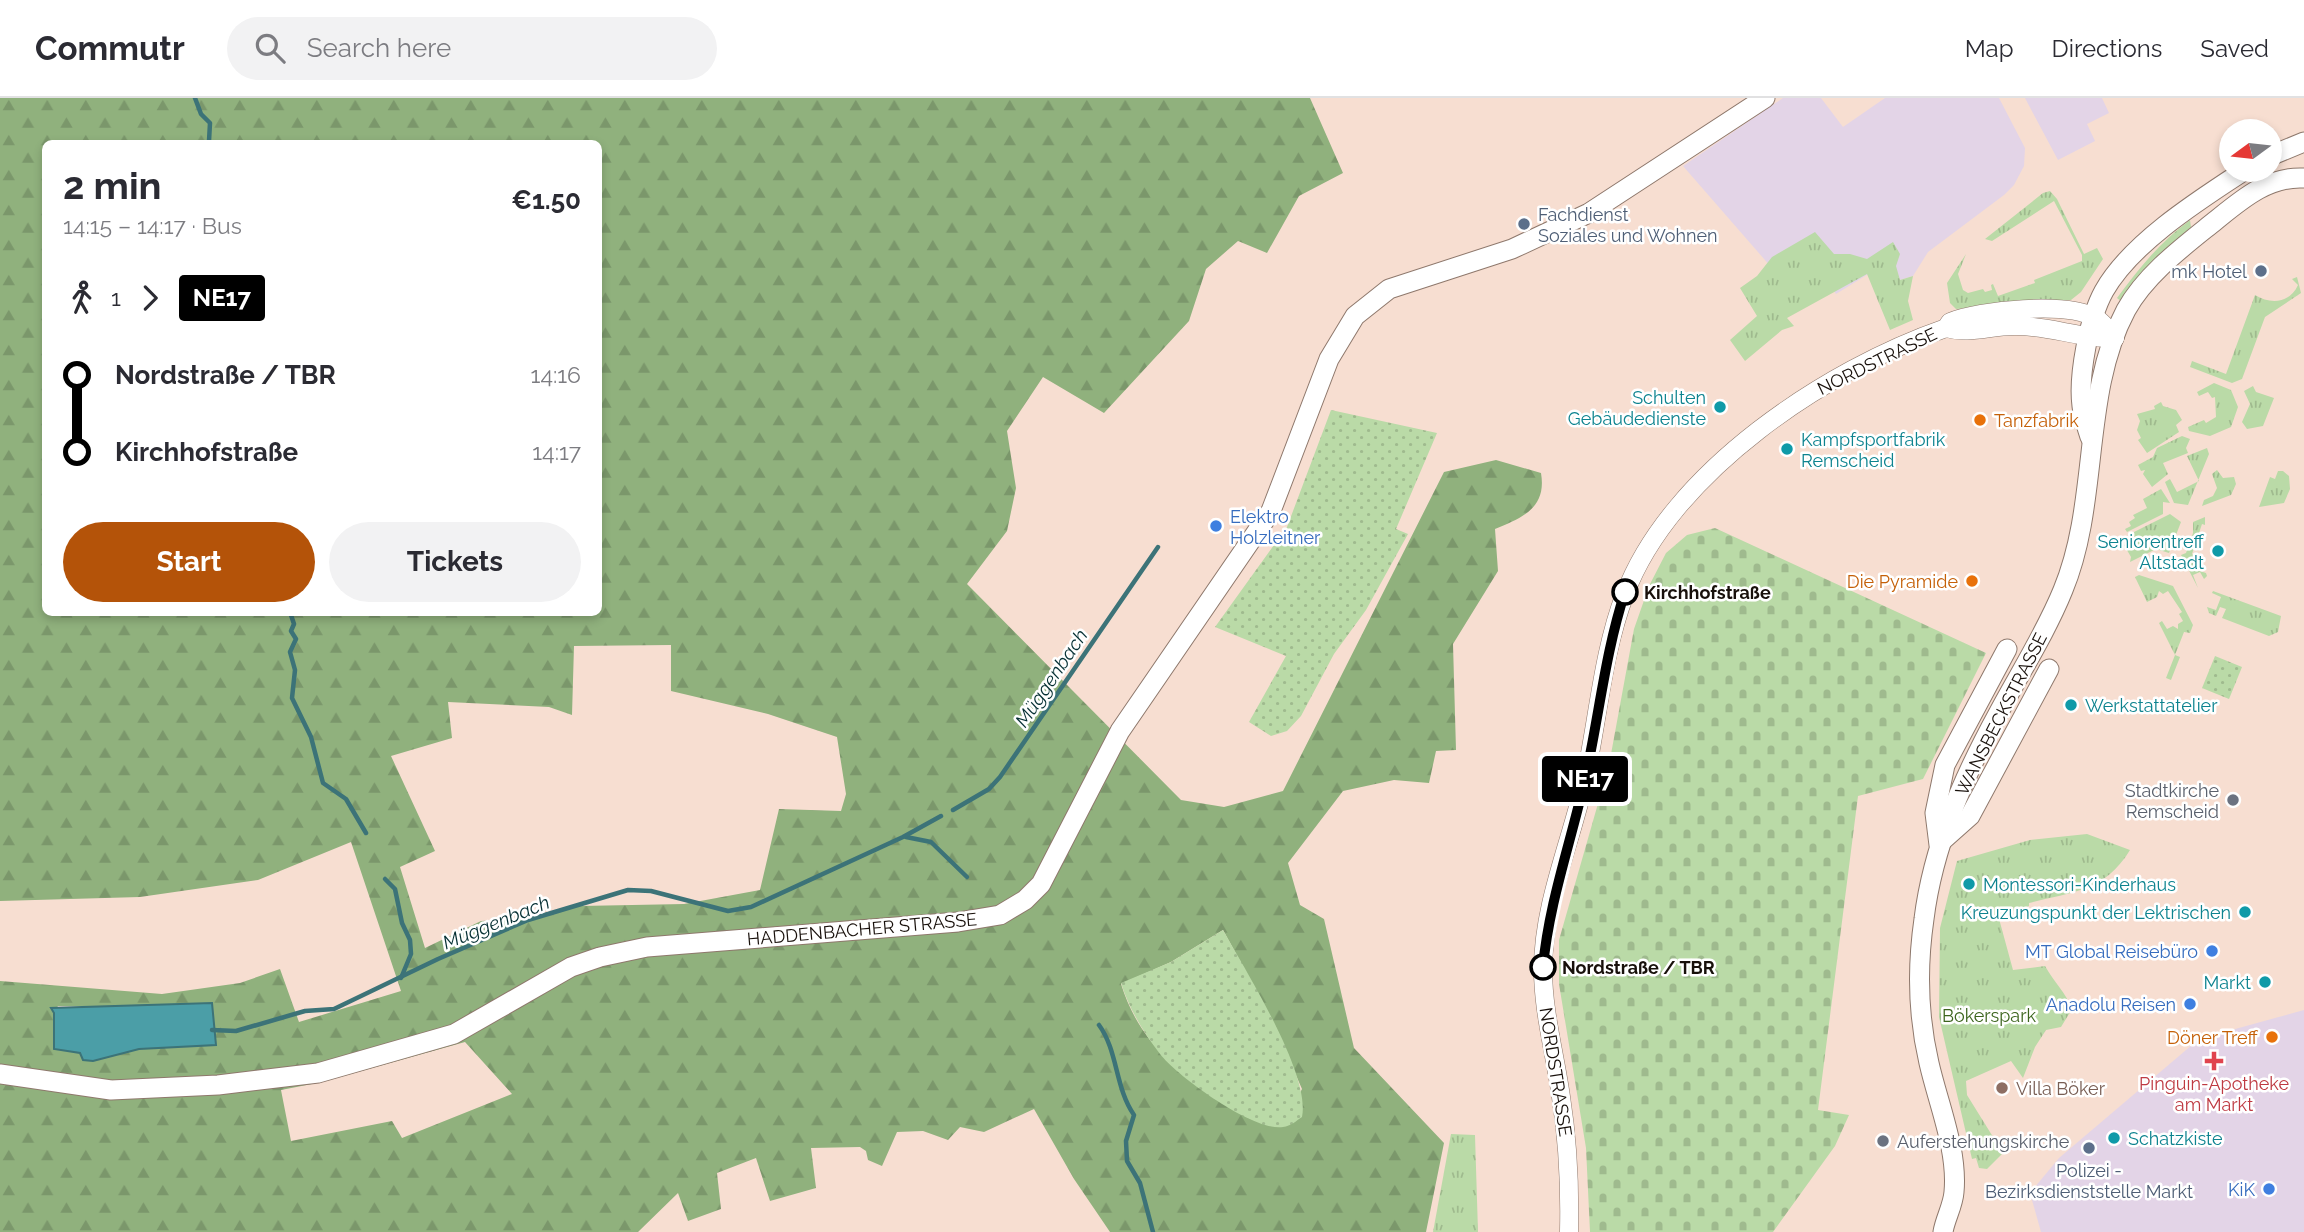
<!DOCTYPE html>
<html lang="en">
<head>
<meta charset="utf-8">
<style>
  body { margin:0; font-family:Raleway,sans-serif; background:#f2f2f3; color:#2b2b33; height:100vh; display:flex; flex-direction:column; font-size:26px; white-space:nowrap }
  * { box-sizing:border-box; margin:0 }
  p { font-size:23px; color:#7c7c81 }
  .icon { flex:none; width:38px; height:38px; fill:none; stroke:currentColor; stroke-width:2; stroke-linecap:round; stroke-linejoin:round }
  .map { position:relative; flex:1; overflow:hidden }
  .side { position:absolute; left:42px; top:42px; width:560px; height:476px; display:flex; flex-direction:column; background:#fff; border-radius:10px; box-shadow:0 4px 10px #0003 }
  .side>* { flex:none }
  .badge { padding:0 14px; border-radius:5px; font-size:24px; line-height:46px }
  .needle { width:46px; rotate:255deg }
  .buttons { position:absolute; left:2219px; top:21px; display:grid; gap:14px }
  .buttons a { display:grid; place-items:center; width:63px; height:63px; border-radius:50%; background:#fff; box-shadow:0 4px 10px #0003; font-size:35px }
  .map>.badge { position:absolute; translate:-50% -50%; box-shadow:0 0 0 4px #fff }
  .legs { display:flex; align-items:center; gap:10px; height:77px; padding:0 21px; font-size:23px }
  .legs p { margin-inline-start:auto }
  .head { display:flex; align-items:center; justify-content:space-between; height:119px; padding:0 21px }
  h1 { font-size:38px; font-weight:700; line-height:52px }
  .button { display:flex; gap:14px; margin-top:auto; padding:14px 21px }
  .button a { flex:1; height:80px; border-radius:42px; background:#b45309; color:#fff; font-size:28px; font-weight:700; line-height:80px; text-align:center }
  .button a+a { background:#f2f2f3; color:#2b2b33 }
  ul { padding:0 21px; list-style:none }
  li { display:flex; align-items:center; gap:24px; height:77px; font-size:26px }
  li i { display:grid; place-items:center; width:10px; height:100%; margin:0 9px; background:currentColor }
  li i::after { content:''; width:18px; height:18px; margin:-9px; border:5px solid; border-radius:50%; background:#fff }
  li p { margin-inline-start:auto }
  li:first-child i { background:linear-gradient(#0000 50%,currentColor 0) }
  li:last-child i { background:linear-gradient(currentColor 50%,#0000 0) }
  header { display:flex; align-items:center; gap:42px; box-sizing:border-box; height:98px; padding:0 35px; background:#fff; border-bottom:2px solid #e1e1e2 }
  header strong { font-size:33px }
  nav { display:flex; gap:38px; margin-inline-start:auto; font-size:24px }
  .search { width:490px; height:63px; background:#f2f2f3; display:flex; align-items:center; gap:18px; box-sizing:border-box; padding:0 24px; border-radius:38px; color:#7c7c81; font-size:26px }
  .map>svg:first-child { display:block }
  .commercial { fill:#e3d4e7 }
  .grass { fill:url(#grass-tufts) }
  .forest { fill:url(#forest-firs); fill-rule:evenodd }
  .cemetery { fill:url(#cemetery-stones) }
  .garden { fill:url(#garden-dots) }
  .water { fill:#4b9ea7; stroke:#3c7378; stroke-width:2 }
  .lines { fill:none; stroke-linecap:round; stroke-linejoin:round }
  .stream { stroke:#3c7378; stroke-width:4.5 }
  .tertiary-casing { stroke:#8e786c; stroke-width:19 }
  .secondary-casing { stroke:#8e786c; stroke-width:21 }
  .tertiary { stroke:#fff; stroke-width:18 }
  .secondary { stroke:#fff; stroke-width:19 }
  .line-1-casing { stroke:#fff; stroke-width:16 }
  .line-1 { stroke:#000; stroke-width:10 }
  .service-dot { fill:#5c6f8a; stroke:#fff; stroke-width:2.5 }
  .culture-dot { fill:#0f9aa8; stroke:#fff; stroke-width:2.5 }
  .food-dot { fill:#e8710a; stroke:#fff; stroke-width:2.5 }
  .shop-dot { fill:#3f7fe0; stroke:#fff; stroke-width:2.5 }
  .stop-1-dot { fill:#fff; stroke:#000; stroke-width:3.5 }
  .worship-dot { fill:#6b7280; stroke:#fff; stroke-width:2.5 }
  .health-dot { fill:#e0444e; stroke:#fff; stroke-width:2.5 }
  .education-dot { fill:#8d6e63; stroke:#fff; stroke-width:2.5 }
  .labels { text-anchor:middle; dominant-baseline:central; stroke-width:5; stroke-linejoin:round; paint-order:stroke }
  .service-label { font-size:18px; fill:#4e5e75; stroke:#fff; text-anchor:start }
  .street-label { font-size:18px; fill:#18100b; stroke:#fff }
  .culture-label { font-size:18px; fill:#0d838f; stroke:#fff; text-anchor:end }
  .food-label { font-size:18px; fill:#c56008; stroke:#fff; text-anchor:end }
  .shop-label { font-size:18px; fill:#366cbe; stroke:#fff; text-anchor:end }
  .stop-label { font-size:18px; font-weight:bold; fill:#18100b; stroke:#fff; text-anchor:start }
  .worship-label { font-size:18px; fill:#5b616d; stroke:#fff; text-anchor:end }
  .park-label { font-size:18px; fill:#3c651d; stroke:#fff }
  .health-label { font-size:18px; fill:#be3a42; stroke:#fff }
  .education-label { font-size:18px; fill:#785e54; stroke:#fff; text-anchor:start }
  .water-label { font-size:19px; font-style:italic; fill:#052f33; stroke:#fff }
</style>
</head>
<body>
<header>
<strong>Commutr</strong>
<div class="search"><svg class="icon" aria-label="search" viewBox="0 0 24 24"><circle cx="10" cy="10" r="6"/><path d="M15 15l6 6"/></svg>Search here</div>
<nav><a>Map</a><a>Directions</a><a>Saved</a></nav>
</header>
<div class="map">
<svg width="2304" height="1134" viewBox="0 0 2304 1134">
  <defs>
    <pattern id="grass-tufts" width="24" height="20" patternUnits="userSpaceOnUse" patternTransform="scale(1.75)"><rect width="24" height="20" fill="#badaa7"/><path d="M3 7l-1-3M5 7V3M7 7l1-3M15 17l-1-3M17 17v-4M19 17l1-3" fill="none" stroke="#9fba8e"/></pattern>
    <pattern id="forest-firs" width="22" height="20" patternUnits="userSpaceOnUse" patternTransform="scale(1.75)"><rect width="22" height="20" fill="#90b17d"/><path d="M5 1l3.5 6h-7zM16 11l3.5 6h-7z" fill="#7b976b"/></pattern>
    <pattern id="cemetery-stones" width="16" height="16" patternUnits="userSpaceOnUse" patternTransform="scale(1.75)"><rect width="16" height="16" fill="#badaa7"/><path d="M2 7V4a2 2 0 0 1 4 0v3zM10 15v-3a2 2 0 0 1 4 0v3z" fill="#9fba8e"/></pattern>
    <pattern id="garden-dots" width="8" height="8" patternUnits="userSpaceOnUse" patternTransform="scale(1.75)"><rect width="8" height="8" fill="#badaa7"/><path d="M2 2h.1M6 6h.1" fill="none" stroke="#9fba8e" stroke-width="1.8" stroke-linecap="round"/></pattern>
  </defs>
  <rect width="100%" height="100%" fill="#f7ded1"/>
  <g class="commercial">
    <polygon points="1783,0 1821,0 1843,29 1885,0 1999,0 2025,50 2024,68 2014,87 2004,97 1928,154 1913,178 1900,182 1891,162 1836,196 1808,155 1778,177 1683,68"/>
    <polygon points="2025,0 2102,0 2109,15 2087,26 2095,43 2058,62"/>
    <polygon points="2304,912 2304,1134 2041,1134 2030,1095 2059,1060 2199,941"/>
  </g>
  <g class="grass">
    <polygon points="2050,93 2057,101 2084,156 2097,150 2103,161 2081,194 2071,202 1956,211 1950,205 1947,185 1966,156 1958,176 1963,192 1968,195 1983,191 1985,194 1992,192 1991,187 1993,186 1998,198 2035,185 2034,182 2082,163 2082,157 2054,103 1992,143 1985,141 2043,95"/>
    <path d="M 2190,122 L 2191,129 L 2166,152 L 2123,205 L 2117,200 C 2139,170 2160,144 2190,122 Z"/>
    <polygon points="1815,134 1834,156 1850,156 1867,161 1893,144 1900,156 1896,168 1900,182 1913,178 1908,203 1913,222 1890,232 1867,176 1787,220 1794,228 1782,232 1745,263 1730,242 1757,218 1740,190 1757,178 1772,159"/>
    <path d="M 2297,179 L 2301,195 L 2265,219 L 2242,281 L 2232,285 L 2190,269 L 2192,263 L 2226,276 L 2255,197 C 2271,207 2290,205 2298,187 L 2292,181 Z"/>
    <polygon points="2214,285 2231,292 2238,309 2231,329 2210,338 2189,333 2188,329 2204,322 2206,325 2216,319 2215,299 2212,300 2208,294 2199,298 2197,294"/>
    <polygon points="2253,288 2256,294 2274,300 2263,328 2247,331 2242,324 2250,306 2244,293"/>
    <polygon points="2161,304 2163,308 2176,312 2182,322 2176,327 2179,334 2147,355 2138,342 2141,340 2137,332 2140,323 2137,316 2155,311 2154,308"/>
    <polygon points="2182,338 2190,341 2186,350 2188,355 2163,365 2168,376 2152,389 2143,376 2145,372 2141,373 2138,367 2153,359 2157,350"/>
    <polygon points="2207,350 2209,356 2188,407 2174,405 2165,384 2170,381 2177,394 2199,383 2187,358"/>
    <polygon points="2217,372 2223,380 2234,379 2236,386 2231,397 2202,408 2204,402 2213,398 2217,390 2212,376"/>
    <polygon points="2278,373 2283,373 2289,378 2290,391 2284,405 2259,409 2270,379 2275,381"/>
    <polygon points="2161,391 2170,405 2163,404 2163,416 2127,434 2125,431 2131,428 2129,424 2135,420 2133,417 2147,410 2143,401"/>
    <polygon points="2170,416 2181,424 2169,455 2156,451 2130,464 2131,459 2124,447 2131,443 2128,437"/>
    <polygon points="2205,419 2205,427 2202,426 2192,456 2195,458 2193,465 2197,472 2206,475 2207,478 2204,481 2200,474 2193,477 2198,490 2181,457 2186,455 2193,435 2193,424"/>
    <polygon points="2139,477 2173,488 2193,527 2190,535 2184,534 2175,557 2180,559 2171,582 2166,580 2175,557 2159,525 2162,523 2167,531 2173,528 2178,531 2178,526 2183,523 2179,516 2182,514 2168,493 2163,496 2159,493 2157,499 2147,504 2135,479"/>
    <polygon points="2213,493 2281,518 2278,534 2269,538 2222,520 2226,511 2220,509 2216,518 2209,515 2207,509 2216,512 2221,499 2212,495"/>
    <path d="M 2087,736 L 2130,752 C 2104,795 2069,794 2029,805 L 2029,808 L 1998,817 L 2013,872 L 2045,868 C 2054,884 2066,895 2072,911 L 2061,929 L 2046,932 L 2035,949 L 2023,980 L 2011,963 L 1966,983 L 1967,997 L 2003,1055 L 1987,1071 L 1979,1070 L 1976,1060 L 1972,1061 L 1939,919 L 1940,830 L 1957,763 L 2030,742 Z"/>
    <polygon points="1451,1036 1475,1037 1478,1134 1433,1134"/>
  </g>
  <path class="forest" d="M 0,0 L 1310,0 L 1343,75 L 1299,98 L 1267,155 L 1238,143 L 1206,171 L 1189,223 L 1104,315 L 1043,279 L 1007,333 L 1016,390 L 1007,433 L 967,486 L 1181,702 L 1224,709 L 1283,693 L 1444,374 L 1496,362 L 1541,375 C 1547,410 1522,420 1495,431 L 1498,473 L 1453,546 L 1456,652 L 1436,653 L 1429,685 L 1394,682 L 1343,693 L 1288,765 L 1300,807 L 1324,821 L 1354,950 L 1444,1045 L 1426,1134 L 1110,1134 L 1074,1081 L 1034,1011 L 984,1034 L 960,1029 L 948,1042 L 923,1033 L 897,1034 L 882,1068 L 868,1062 L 866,1053 L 860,1049 L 811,1050 L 816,1090 L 770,1103 L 756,1060 L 717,1075 L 721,1111 L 688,1123 L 678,1095 L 638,1134 L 0,1134 L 0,883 L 162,896 L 240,885 L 280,871 L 299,924 L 401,893 L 351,744 L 258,782 L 140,799 L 0,803 ZM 46,46 L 598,46 L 598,514 L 46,514 ZM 671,547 L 671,593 L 768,616 L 837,639 L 846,696 L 841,713 L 779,711 L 760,792 L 684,806 L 580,808 L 532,820 L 481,823 L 425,850 L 400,769 L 435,753 L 391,658 L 452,640 L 448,604 L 549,609 L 572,617 L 574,548 ZM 1223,832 L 1270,918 L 1302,991 L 1282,1029 C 1255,1026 1236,1014 1214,999 C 1171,969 1137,938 1121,886 L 1171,864 ZM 58,908 L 153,909 L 215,947 L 139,951 L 93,963 L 80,955 L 54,950 L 54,914 ZM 465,944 L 512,996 L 402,1040 L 392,1023 L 291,1043 L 281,992 L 322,984 Z"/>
  <polygon class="cemetery" points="1715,430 1986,555 1923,681 1858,698 1818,1012 1849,1017 1835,1048 1773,1134 1590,1134 1586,1050 1559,886 1559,842 1609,667 1634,531 1649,488 1666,455 1687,437"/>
  <g class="garden">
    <polygon points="1331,312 1437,335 1396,431 1408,436 1366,512 1334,556 1301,618 1287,633 1271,638 1249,624 1286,558 1215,529 1287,429"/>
    <polygon points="2215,558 2242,569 2229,601 2202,590"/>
    <path d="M 1223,832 C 1245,872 1311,976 1302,1019 C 1296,1023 1291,1028 1283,1029 C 1254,1034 1178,979 1160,956 C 1144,935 1129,911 1121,885 L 1171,864 Z"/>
  </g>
  <polygon class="water" points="212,905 216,947 139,951 93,963 83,962 80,955 54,951 54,915 51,910"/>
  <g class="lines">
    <g class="stream">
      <polyline points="195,0 201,16 210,25 209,43"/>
      <polyline points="290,514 294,526 291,533 296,541 290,554 295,572 292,600 311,639 323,685 346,701 366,735"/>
      <polyline points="953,712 989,691 1000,679 1158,449"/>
      <polyline points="906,739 931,744 967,779"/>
      <polyline points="385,781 395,791 402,825 410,842 411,856 401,880"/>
      <path d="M 1099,927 C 1118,953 1115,990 1134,1017 L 1126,1043 L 1127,1063 L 1140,1085 L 1153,1134"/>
      <polyline points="212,932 236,933 305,913 334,911 438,861 528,822 628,792 651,793 728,813 751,809 903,739 941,718"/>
    </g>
    <defs>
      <g id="tertiary">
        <path d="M 1946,230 C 1970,237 1992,227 2017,228 C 2051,228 2081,241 2115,240"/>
        <path d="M 1569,1134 C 1570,1089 1568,1044 1561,999 C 1555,956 1543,914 1543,871 C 1543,808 1570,746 1584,686 C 1598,623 1602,556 1625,496 C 1671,374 1827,271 1946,230 L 1950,224 C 1980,212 2067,203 2096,220 C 2103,224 2110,234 2115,240"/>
      </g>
      <g id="secondary">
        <polyline points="2270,58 2304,44"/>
        <path d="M 2090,339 C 2087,329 2083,319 2082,308 C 2078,278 2089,220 2104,193 C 2131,145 2199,102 2245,72"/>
        <polyline points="1943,742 1970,718 2049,571"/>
        <polyline points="1939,747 1935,715 1945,667 2007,551"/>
        <polyline points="0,976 111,992 218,987 318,975 454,936 571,869 600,859 647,849 958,824 1000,817 1025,802 1041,786 1120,633 1271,413 1329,261 1355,218 1389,191 1512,151 1589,115 1765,0"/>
        <path d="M 1943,1134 C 1945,1121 1953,1108 1954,1094 C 1958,1052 1938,1005 1929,965 C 1918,918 1917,869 1924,821 C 1933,748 1964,678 1999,614 C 2021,573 2046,534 2063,492 C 2100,403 2081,296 2126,212 C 2146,176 2184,148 2215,123 C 2241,102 2268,78 2304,80"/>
      </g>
    </defs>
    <use href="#tertiary" class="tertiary-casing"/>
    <use href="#secondary" class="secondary-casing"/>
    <use href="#tertiary" class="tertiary"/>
    <use href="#secondary" class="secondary"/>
  </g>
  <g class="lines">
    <defs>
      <path id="line-1" d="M 1543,869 C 1549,804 1571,744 1585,681 C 1599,619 1605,555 1625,494"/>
    </defs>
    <use href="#line-1" class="line-1-casing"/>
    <use href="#line-1" class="line-1"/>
  </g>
  <g class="service-dot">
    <circle cx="1524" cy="126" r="7"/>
    <circle cx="2261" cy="173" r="7"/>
    <circle cx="2089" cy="1050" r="7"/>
  </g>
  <g class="culture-dot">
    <circle cx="1720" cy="309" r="7"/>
    <circle cx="1787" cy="351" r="7"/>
    <circle cx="2218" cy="453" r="7"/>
    <circle cx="2071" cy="607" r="7"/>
    <circle cx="1969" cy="786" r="7"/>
    <circle cx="2245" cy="814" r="7"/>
    <circle cx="2265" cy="884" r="7"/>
    <circle cx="2114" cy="1040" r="7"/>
  </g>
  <g class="food-dot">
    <circle cx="1980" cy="322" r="7"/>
    <circle cx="1972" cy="483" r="7"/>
    <circle cx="2272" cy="939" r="7"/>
  </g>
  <g class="shop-dot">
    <circle cx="1216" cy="428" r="7"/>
    <circle cx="2212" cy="853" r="7"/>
    <circle cx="2190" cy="906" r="7"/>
    <circle cx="2269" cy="1091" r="7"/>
  </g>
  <g class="stop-1-dot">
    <circle cx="1625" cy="494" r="12"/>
    <circle cx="1543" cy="869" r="12"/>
  </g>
  <g class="worship-dot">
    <circle cx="2233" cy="702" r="7"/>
    <circle cx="1883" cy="1043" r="7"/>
  </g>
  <path class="health-dot" d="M2210.5 952.5h7v7h7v7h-7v7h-7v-7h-7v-7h7z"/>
  <circle class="education-dot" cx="2002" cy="990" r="7"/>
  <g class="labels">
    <g class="service-label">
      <text x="1538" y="116">Fachdienst<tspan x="1538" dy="21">Soziales und Wohnen</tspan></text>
      <text x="2247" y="173" text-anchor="end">mk Hotel</text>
      <text x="2089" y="1072" text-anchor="middle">Polizei -<tspan x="2089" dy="21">Bezirksdienststelle Markt</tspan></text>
    </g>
    <g class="street-label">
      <text transform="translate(1877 263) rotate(-26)">NORDSTRASSE</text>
      <text transform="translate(2001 616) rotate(-63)">WANSBECKSTRASSE</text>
      <text transform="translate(862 831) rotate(-5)">HADDENBACHER STRASSE</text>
      <text transform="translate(1556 974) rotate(81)">NORDSTRASSE</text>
    </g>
    <g class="culture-label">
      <text x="1706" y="299">Schulten<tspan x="1706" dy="21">Gebäudedienste</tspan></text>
      <text x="1801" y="341" text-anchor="start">Kampfsportfabrik<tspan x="1801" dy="21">Remscheid</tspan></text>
      <text x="2204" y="443">Seniorentreff<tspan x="2204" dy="21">Altstadt</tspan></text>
      <text x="2085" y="607" text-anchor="start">Werkstattatelier</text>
      <text x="1983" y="786" text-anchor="start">Montessori-Kinderhaus</text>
      <text x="2231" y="814">Kreuzungspunkt der Lektrischen</text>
      <text x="2251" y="884">Markt</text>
      <text x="2128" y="1040" text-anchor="start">Schatzkiste</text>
    </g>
    <g class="food-label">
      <text x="1994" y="322" text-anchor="start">Tanzfabrik</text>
      <text x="1958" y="483">Die Pyramide</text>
      <text x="2258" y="939">Döner Treff</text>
    </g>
    <g class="shop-label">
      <text x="1230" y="418" text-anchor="start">Elektro<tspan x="1230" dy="21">Holzleitner</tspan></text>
      <text x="2198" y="853">MT Global Reisebüro</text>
      <text x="2176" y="906">Anadolu Reisen</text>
      <text x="2255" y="1091">KiK</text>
    </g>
    <g class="stop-label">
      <text x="1644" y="494">Kirchhofstraße</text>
      <text x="1562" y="869">Nordstraße / TBR</text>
    </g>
    <g class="worship-label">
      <text x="2219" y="692">Stadtkirche<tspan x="2219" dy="21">Remscheid</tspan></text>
      <text x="1897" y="1043" text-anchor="start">Auferstehungskirche</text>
    </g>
    <g class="park-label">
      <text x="1989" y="917">Bökerspark</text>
    </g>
    <g class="health-label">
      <text x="2214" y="985">Pinguin-Apotheke<tspan x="2214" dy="21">am Markt</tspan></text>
    </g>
    <g class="education-label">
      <text x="2016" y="990">Villa Böker</text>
    </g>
    <g class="water-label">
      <text transform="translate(1051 580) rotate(-56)">Müggenbach</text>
      <text transform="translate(496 824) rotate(-22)">Müggenbach</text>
    </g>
  </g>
</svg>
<div class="buttons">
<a><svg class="needle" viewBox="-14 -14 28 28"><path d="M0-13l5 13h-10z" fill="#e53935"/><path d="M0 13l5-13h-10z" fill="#7c7c81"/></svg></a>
</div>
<b class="badge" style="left:1585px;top:681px;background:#000;color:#fff">NE17</b>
<section class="side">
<div class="head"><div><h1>2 min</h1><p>14:15 – 14:17 · Bus</p></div><b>€1.50</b></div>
<div class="legs"><svg class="icon" aria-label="walk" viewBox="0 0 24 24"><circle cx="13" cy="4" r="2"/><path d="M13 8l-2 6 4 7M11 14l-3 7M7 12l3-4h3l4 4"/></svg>1<svg class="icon" aria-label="forward" viewBox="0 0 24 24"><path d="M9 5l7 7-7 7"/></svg><b class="badge" style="background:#000;color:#fff">NE17</b></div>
<ul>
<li><i style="color:#000"></i><b>Nordstraße / TBR</b><p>14:16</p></li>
<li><i style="color:#000"></i><b>Kirchhofstraße</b><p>14:17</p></li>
</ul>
<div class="button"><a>Start</a><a>Tickets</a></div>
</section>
</div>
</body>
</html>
